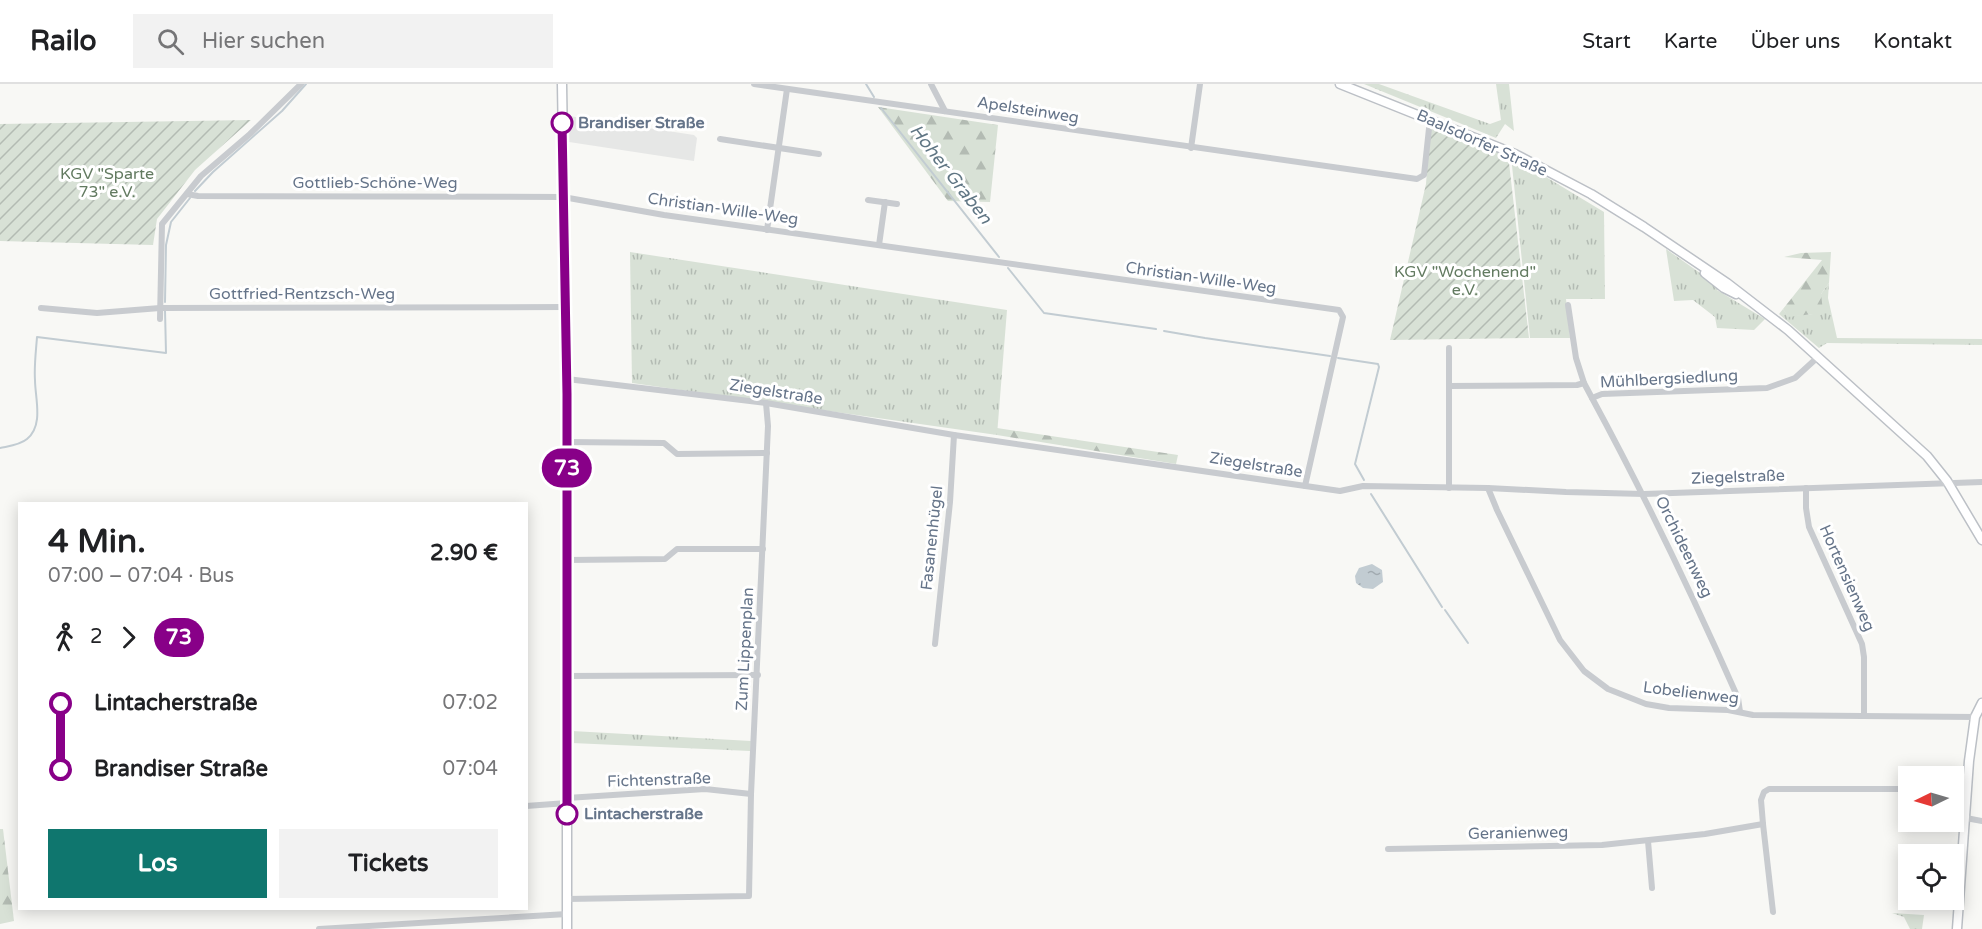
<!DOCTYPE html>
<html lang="de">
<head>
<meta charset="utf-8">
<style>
  body { margin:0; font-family:"Varela Round",sans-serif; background:#f2f2f2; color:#202124; height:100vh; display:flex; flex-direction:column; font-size:22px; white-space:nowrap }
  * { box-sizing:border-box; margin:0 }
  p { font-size:20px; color:#757577 }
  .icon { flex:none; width:33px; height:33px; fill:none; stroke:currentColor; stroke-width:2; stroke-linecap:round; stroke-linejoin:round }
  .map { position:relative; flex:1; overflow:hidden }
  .sheet { position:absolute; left:18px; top:418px; width:510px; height:408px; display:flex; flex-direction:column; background:#fff; border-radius:0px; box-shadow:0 3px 15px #0003 }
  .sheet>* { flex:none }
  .badge { padding:0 12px; border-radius:20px; font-size:21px; line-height:39px }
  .needle { width:39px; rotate:265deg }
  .tools { position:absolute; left:1898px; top:682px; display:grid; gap:12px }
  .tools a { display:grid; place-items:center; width:66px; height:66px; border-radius:0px; background:#fff; box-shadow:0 3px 15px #0003; font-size:30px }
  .map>.badge { position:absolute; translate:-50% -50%; box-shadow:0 0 0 3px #fff }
  .legs { display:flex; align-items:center; gap:9px; height:66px; padding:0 30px; font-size:20px }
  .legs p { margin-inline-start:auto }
  .head { display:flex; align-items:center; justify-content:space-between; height:102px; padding:0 30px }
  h1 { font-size:33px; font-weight:700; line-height:45px }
  .button { display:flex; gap:12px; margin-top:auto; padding:12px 30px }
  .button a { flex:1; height:69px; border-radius:0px; background:#0f766e; color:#fff; font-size:24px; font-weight:700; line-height:69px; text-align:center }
  .button a+a { background:#f2f2f2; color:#202124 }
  ul { padding:0 30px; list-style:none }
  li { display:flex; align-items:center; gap:21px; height:66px; font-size:22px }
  li i { display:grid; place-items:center; width:9px; height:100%; margin:0 8px; background:currentColor }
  li i::after { content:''; width:15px; height:15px; margin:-8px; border:4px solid; border-radius:50%; background:#fff }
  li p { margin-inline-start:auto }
  li:first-child i { background:linear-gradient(#0000 50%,currentColor 0) }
  li:last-child i { background:linear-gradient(currentColor 50%,#0000 0) }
  header { display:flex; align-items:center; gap:36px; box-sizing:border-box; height:84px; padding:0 30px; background:#fff; border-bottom:2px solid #e0e0e0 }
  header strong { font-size:28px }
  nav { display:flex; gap:33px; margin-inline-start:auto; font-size:21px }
  .search { width:420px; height:54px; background:#f2f2f2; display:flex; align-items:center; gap:15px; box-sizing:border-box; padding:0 21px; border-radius:0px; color:#757577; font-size:22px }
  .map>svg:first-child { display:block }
  .built { fill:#e6e7e6 }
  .grass { fill:url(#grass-tufts) }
  .forest { fill:url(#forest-firs) }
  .garden { fill:url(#garden-furrows) }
  .water { fill:url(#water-ripples) }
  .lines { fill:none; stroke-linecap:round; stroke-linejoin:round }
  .stream { stroke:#c2ccd2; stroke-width:2 }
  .secondary-casing { stroke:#bcc0c6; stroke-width:11 }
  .street { stroke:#c8cbcf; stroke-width:6 }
  .secondary { stroke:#fff; stroke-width:8 }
  .line-1-casing { stroke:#fff; stroke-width:14 }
  .line-1 { stroke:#808; stroke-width:9 }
  .stop-1-dot { fill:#fff; stroke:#808; stroke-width:3 }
  .labels { text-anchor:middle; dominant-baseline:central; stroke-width:6; stroke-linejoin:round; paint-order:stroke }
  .street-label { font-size:16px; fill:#657489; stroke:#fff }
  .stop-label { font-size:16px; font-weight:bold; fill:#657489; stroke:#fff; text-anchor:start }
  .park-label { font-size:16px; fill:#627a60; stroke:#fff }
  .water-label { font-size:18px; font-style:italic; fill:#607684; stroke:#fff }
</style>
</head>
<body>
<header>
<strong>Railo</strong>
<div class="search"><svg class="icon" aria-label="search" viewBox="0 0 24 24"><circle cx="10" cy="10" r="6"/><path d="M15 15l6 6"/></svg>Hier suchen</div>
<nav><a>Start</a><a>Karte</a><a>Über uns</a><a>Kontakt</a></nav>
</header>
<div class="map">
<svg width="1982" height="845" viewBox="0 0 1982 845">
  <defs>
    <pattern id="grass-tufts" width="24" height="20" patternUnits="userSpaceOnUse" patternTransform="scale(1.5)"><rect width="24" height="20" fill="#d8e1d6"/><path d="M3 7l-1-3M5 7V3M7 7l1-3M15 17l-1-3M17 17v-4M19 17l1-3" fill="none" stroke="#b3bbb3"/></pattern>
    <pattern id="forest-firs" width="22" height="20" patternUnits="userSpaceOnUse" patternTransform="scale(1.5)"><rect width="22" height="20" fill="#d8e1d6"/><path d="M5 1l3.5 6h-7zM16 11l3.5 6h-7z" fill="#b3bbb3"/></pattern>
    <pattern id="garden-furrows" width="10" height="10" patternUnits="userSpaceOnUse" patternTransform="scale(1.5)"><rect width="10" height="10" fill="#d8e1d6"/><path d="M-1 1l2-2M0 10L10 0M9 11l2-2" fill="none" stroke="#b3bbb3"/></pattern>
    <pattern id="water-ripples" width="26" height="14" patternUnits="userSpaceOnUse" patternTransform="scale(1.5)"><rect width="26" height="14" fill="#c2ccd2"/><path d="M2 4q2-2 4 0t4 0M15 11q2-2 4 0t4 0" fill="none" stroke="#a1aab0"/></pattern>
  </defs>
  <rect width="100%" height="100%" fill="#f8f8f5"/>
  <polygon class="built" points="569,32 694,51 697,54 694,77 569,58"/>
  <g class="grass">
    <polygon points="1364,0 1379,0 1490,40 1501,36 1496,0 1509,0 1514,47 1505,40 1496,54"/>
    <polygon points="1511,72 1604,128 1605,215 1566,215 1570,254 1530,254"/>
    <polygon points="1666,165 1720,203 1717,206 1765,235 1754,246 1717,244 1715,233 1693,216 1674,217"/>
    <polygon points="630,168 1007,226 997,351 632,299"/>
    <polygon points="1829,199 1828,214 1837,254 1982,255 1982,261 1827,259 1819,264 1779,230 1783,225 1788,232 1813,230 1821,210"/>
    <polygon points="572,647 751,657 750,667 572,659"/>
    <polygon points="1892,829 1924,831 1922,845 1910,845 1904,833"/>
  </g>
  <g class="forest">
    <polygon points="878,23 998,41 990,118 948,117"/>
    <polygon points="1831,168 1829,199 1821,210 1823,227 1819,232 1813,230 1788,233 1783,225 1822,176 1784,173 1801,169"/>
    <polygon points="997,344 1178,371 1176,380 997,351"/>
    <polygon points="0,745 3,745 14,837 0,840"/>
  </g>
  <g class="garden">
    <polygon points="251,36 195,86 157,135 153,161 0,157 0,40"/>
    <polygon points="1435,41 1508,70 1529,254 1390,256 1426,100 1430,45"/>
  </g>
  <polygon class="water" points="1372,480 1382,486 1383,498 1373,505 1363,504 1356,499 1355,492 1359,484"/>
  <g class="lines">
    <g class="stream">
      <polyline points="866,0 874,13"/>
      <polyline points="881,24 999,173"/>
      <polyline points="195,107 213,88 282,27 306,0"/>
      <polyline points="1008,184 1044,229 1156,245"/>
      <polyline points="165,218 166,161 171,138 190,114"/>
      <polyline points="1164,247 1205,254 1330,272"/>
      <polyline points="1338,274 1378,280 1379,283 1355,380 1364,396"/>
      <path d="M 0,364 C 9,362 20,361 27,355 C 44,341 35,314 35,296 C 34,282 36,267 37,253 L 166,269 L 165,226"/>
      <polyline points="1371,410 1442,523"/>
      <polyline points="1445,526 1468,559"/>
    </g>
    <defs>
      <g id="secondary">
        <polyline points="562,0 567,310 567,845"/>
        <polyline points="1340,0 1515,70 1591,110 1644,143 1727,199 1788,246 1927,372 1947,397 1982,456"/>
        <polyline points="1705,189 1724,204 1736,210"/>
        <polyline points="1957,845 1969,677 1975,633 1982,619"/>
      </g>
    </defs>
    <use href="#secondary" class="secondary-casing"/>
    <g class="street">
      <polyline points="754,0 1417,95 1424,91 1430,35"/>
      <polyline points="931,0 945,27"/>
      <polyline points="720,55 819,70"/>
      <polyline points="1191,64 1200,0"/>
      <polyline points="187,110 198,112 563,113 664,131 1339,226 1343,233 1305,402"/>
      <polyline points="868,116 897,120"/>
      <polyline points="767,146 787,5"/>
      <polyline points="879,161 885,118"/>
      <polyline points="1568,221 1576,274 1584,299"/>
      <polyline points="41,224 97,229 160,224 565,223"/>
      <polyline points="160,235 162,140 201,92 250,50 301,0"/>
      <polyline points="567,295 766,319 954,351 1340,407 1363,402 1488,404 1566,408 1644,410 1982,398"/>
      <polyline points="1449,302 1577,301 1584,299 1592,314 1602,310 1767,304 1795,294 1818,273"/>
      <path d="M 1592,314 C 1645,412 1693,512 1738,614 L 1740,628"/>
      <polyline points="567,358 664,359 677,370 767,369"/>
      <polyline points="1449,404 1449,264"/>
      <polyline points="1488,404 1497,426 1560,556 1584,587 1608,605 1646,620 1669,624 1728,626 1753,631 1975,633"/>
      <polyline points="1806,404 1806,424 1809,443 1862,560 1864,573 1864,631"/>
      <polyline points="567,476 665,475 677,465 763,465"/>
      <polyline points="935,560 950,418 954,351"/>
      <polyline points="567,592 758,591"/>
      <polyline points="1953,706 1968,706"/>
      <polyline points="567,714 705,705 751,710"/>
      <polyline points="526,722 567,719"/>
      <polyline points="1966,734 1982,737"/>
      <polyline points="1763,740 1773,828"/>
      <polyline points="1648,757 1652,804"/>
      <polyline points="1388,765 1602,761 1705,750 1763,740 1761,716 1764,708 1769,705 1908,705"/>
      <polyline points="567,815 749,812 751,710 768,342 766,319"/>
      <polyline points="319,845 567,830"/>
    </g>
    <use href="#secondary" class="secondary"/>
  </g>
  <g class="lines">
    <defs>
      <polyline id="line-1" points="562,39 567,310 567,730"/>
    </defs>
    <use href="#line-1" class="line-1-casing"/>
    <use href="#line-1" class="line-1"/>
  </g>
  <g class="stop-1-dot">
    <circle cx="562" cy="39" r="10"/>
    <circle cx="567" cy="730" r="10"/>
  </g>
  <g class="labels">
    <g class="street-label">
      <text transform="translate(1028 26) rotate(9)">Apelsteinweg</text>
      <text transform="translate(1482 59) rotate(24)">Baalsdorfer Straße</text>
      <text x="375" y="99">Gottlieb-Schöne-Weg</text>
      <text transform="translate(723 125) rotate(8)">Christian-Wille-Weg</text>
      <text transform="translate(1201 194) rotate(8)">Christian-Wille-Weg</text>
      <text x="302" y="210">Gottfried-Rentzsch-Weg</text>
      <text transform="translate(1669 295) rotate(-3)">Mühlbergsiedlung</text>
      <text transform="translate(776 308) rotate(9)">Ziegelstraße</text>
      <text transform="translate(1256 381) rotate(9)">Ziegelstraße</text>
      <text transform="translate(1738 393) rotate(-2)">Ziegelstraße</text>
      <text transform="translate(932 454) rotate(-84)">Fasanenhügel</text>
      <text transform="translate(1684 463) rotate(64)">Orchideenweg</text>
      <text transform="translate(1847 494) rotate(66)">Hortensienweg</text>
      <text transform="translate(745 565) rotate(-87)">Zum Lippenplan</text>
      <text transform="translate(1691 609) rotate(7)">Lobelienweg</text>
      <text transform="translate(659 696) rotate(-2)">Fichtenstraße</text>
      <text transform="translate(1518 749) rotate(-1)">Geranienweg</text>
    </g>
    <g class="stop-label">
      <text x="578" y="39">Brandiser Straße</text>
      <text x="584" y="730">Lintacherstraße</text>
    </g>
    <g class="park-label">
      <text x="107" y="90">KGV "Sparte<tspan x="107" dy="18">73" e.V.</tspan></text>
      <text x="1465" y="188">KGV "Wochenend"<tspan x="1465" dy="18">e.V.</tspan></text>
    </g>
    <g class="water-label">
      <text transform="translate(951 90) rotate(52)">Hoher Graben</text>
    </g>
  </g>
</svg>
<div class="tools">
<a><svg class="needle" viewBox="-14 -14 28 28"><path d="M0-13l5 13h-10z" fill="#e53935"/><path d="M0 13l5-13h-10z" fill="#757577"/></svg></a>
<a><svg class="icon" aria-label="locate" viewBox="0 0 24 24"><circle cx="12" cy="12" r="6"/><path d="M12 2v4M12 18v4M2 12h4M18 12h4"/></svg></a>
</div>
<b class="badge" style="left:567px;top:384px;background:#808;color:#fff">73</b>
<section class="sheet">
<div class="head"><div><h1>4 Min.</h1><p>07:00 – 07:04 · Bus</p></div><b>2.90 €</b></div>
<div class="legs"><svg class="icon" aria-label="walk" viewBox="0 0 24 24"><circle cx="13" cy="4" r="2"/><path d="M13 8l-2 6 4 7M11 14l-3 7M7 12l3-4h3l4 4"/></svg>2<svg class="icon" aria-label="forward" viewBox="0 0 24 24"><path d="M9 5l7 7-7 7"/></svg><b class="badge" style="background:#808;color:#fff">73</b></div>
<ul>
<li><i style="color:#808"></i><b>Lintacherstraße</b><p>07:02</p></li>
<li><i style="color:#808"></i><b>Brandiser Straße</b><p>07:04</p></li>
</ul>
<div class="button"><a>Los</a><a>Tickets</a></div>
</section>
</div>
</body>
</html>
